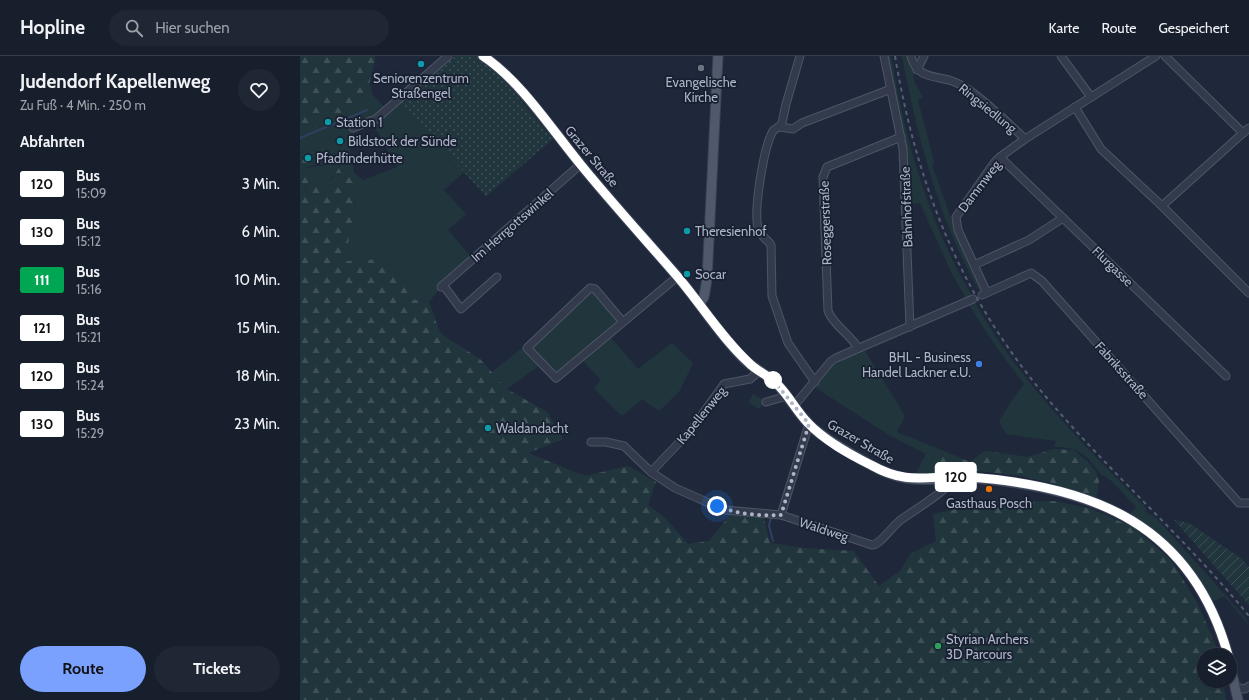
<!DOCTYPE html>
<html lang="de">
<head>
<meta charset="utf-8">
<style>
  body { margin:0; font-family:Cabin,sans-serif; background:#202734; color:#f1f3f6; height:100vh; display:flex; flex-direction:column; font-size:15px; white-space:nowrap }
  * { box-sizing:border-box; margin:0 }
  p { font-size:13px; color:#9ea2a9 }
  .icon { flex:none; width:22px; height:22px; fill:none; stroke:currentColor; stroke-width:2; stroke-linecap:round; stroke-linejoin:round }
  .map { position:relative; flex:1; overflow:hidden }
  .sheet { display:flex; flex-direction:column; background:#171e2c; width:300px }
  .sheet>* { flex:none }
  .badge { padding:0 8px; border-radius:3px; font-size:14px; line-height:26px }
  .tools { position:absolute; left:897px; top:592px; display:grid; gap:8px }
  .tools a { display:grid; place-items:center; width:40px; height:40px; border-radius:50%; background:#171e2c; box-shadow:0 1px 3px #0004,0 0 0 1px #363c48; font-size:20px }
  .you { position:absolute; width:20px; height:20px; margin:-10px; border:3px solid #fff; border-radius:50%; background:#1a73e8; box-shadow:0 0 0 6px #1a73e833 }
  .map>.badge { position:absolute; translate:-50% -50%; box-shadow:0 0 0 2px #fff }
  h2 { padding:0 20px; font-size:15px; line-height:36px }
  .round { display:grid; place-items:center; flex:none; width:42px; height:42px; border-radius:21px; background:#202734 }
  .head { display:flex; align-items:center; justify-content:space-between; height:68px; padding:0 20px }
  h1 { font-size:19px; font-weight:700; line-height:30px }
  .action { display:flex; gap:8px; margin-top:auto; padding:8px 20px }
  .action a { flex:1; height:46px; border-radius:24px; background:#7ba1ff; color:#111; font-size:16px; font-weight:700; line-height:46px; text-align:center }
  .action a+a { background:#202734; color:#f1f3f6 }
  ul { padding:0; list-style:none }
  li { display:flex; align-items:center; gap:12px; height:48px; padding:0 20px }
  li div { flex:1 }
  li b { display:block; font-size:15px }
  li em { font-style:normal }
  li .badge { min-width:44px; font-weight:700; text-align:center }
  header { display:flex; align-items:center; gap:24px; box-sizing:border-box; height:56px; padding:0 20px; background:#171e2c; border-bottom:1px solid #363c48 }
  header strong { font-size:19px }
  nav { display:flex; gap:22px; margin-inline-start:auto; font-size:14px }
  .search { width:280px; height:36px; background:#202734; display:flex; align-items:center; gap:10px; box-sizing:border-box; padding:0 14px; border-radius:22px; color:#9ea2a9; font-size:15px }
  main { display:flex; flex:1; min-height:0 }
  .map>svg:first-child { display:block }
  .grass { fill:#21363c; fill-rule:evenodd }
  .forest { fill:url(#forest-firs) }
  .park { fill:url(#park-dots) }
  .garden { fill:url(#garden-furrows) }
  .lines { fill:none; stroke-linecap:round; stroke-linejoin:round }
  .stream { stroke:#2f3f62; stroke-width:2 }
  .minor-casing { stroke:#4d5566; stroke-width:9 }
  .major-casing { stroke:#3c4355; stroke-width:11 }
  .minor { stroke:#333a4b; stroke-width:7 }
  .major { stroke:#50596c; stroke-width:9 }
  .rail { stroke:#545e73; stroke-width:2; stroke-dasharray:4 4; stroke-linecap:butt }
  .line-casing { stroke:#fff; stroke-width:9 }
  .line { stroke:#fff; stroke-width:6 }
  .walk { stroke:#adb5c8; stroke-width:4; stroke-dasharray:0 7.2 }
  .culture-dot { fill:#0f9aa8; stroke:#181f30; stroke-width:1.5 }
  .worship-dot { fill:#6b7280; stroke:#181f30; stroke-width:1.5 }
  .shop-dot { fill:#3f7fe0; stroke:#181f30; stroke-width:1.5 }
  .stop-dot { fill:#fff; stroke:#fff; stroke-width:2 }
  .food-dot { fill:#e8710a; stroke:#181f30; stroke-width:1.5 }
  .leisure-dot { fill:#2e9e5b; stroke:#181f30; stroke-width:1.5 }
  .labels { text-anchor:middle; dominant-baseline:central; stroke-width:3.5; stroke-linejoin:round; paint-order:stroke }
  .poi-label { font-size:13px; fill:#adb5c8; stroke:#181f30; text-anchor:start }
  .street-label { font-size:13px; fill:#adb5c8; stroke:#181f30 }
</style>
</head>
<body>
<header>
<strong>Hopline</strong>
<div class="search"><svg class="icon" aria-label="search" viewBox="0 0 24 24"><circle cx="10" cy="10" r="6"/><path d="M15 15l6 6"/></svg>Hier suchen</div>
<nav><a>Karte</a><a>Route</a><a>Gespeichert</a></nav>
</header>
<main>
<section class="sheet">
<div class="head"><div><h1>Judendorf Kapellenweg</h1><p>Zu Fuß · 4 Min. · 250 m</p></div><a class="round"><svg class="icon" aria-label="heart" viewBox="0 0 24 24"><path d="M12 20l-8-8c-3-5 5-10 8-4 3-6 11-1 8 4z"/></svg></a></div>
<h2>Abfahrten</h2>
<ul>
<li><span class="badge" style="background:#fff;color:#111">120</span><div><b>Bus</b><p>15:09</p></div><em>3 Min.</em></li>
<li><span class="badge" style="background:#fff;color:#111">130</span><div><b>Bus</b><p>15:12</p></div><em>6 Min.</em></li>
<li><span class="badge" style="background:#00a651;color:#fff">111</span><div><b>Bus</b><p>15:16</p></div><em>10 Min.</em></li>
<li><span class="badge" style="background:#fff;color:#111">121</span><div><b>Bus</b><p>15:21</p></div><em>15 Min.</em></li>
<li><span class="badge" style="background:#fff;color:#111">120</span><div><b>Bus</b><p>15:24</p></div><em>18 Min.</em></li>
<li><span class="badge" style="background:#fff;color:#111">130</span><div><b>Bus</b><p>15:29</p></div><em>23 Min.</em></li>
</ul>
<div class="action"><a>Route</a><a>Tickets</a></div>
</section>
<div class="map">
<svg width="949" height="644" viewBox="0 0 949 644">
  <defs>
    <pattern id="forest-firs" width="22" height="20" patternUnits="userSpaceOnUse"><rect width="22" height="20" fill="#21363c"/><path d="M5 1l3.5 6h-7zM16 11l3.5 6h-7z" fill="#3f5157"/></pattern>
    <pattern id="park-dots" width="8" height="8" patternUnits="userSpaceOnUse"><rect width="8" height="8" fill="#21363c"/><path d="M2 2h.1M6 6h.1" fill="none" stroke="#3f5157" stroke-width="1.8" stroke-linecap="round"/></pattern>
    <pattern id="garden-furrows" width="10" height="10" patternUnits="userSpaceOnUse"><rect width="10" height="10" fill="#21363c"/><path d="M-1 1l2-2M0 10L10 0M9 11l2-2" fill="none" stroke="#3f5157"/></pattern>
  </defs>
  <rect width="100%" height="100%" fill="#1f283b"/>
  <g class="grass">
    <path d="M 587,0 L 591,0 C 605,85 629,167 673,242 L 667,244 L 652,218 L 620,147 L 610,148 L 608,104 Z"/>
    <path d="M 602,0 L 608,0 L 615,17 L 613,18 L 615,27 L 623,41 L 618,44 L 634,106 L 632,109 L 651,162 L 684,234 L 681,238 C 639,165 618,83 602,0 Z"/>
    <path d="M 70,25 L 72,38 L 88,55 L 99,45 L 164,116 L 144,134 L 166,158 L 148,174 L 172,202 L 141,231 L 129,246 L 111,243 L 44,205 L 55,144 L 44,104 L 28,127 C 20,127 14,135 5,133 L 13,118 L 4,119 L 0,116 L 4,112 L 27,109 L 39,103 L 42,96 L 15,101 L 3,95 L 0,97 L 0,84 L 10,75 L 55,53 ZM 73,68 L 97,111 L 63,124 L 54,117 L 49,89 L 56,73 Z"/>
    <polygon points="291,233 321,266 308,278 338,313 372,287 393,307 380,334 359,355 342,343 322,360 294,332 301,324 283,305 257,327 240,309 207,333 192,316 246,273"/>
    <path d="M 674,245 C 718,324 782,387 845,451 L 846,456 L 857,463 L 945,561 L 949,569 L 924,540 L 915,545 L 910,542 C 889,507 863,481 830,458 L 836,451 C 827,442 819,432 810,424 C 807,421 802,420 800,417 C 785,398 780,391 754,391 L 756,385 L 706,378 L 699,366 L 710,347 L 724,328 L 695,289 L 669,249 Z"/>
    <polygon points="562,294 565,295 605,360 597,376 644,395 639,409 643,418 615,419 626,398 589,379 516,332 532,307"/>
    <polygon points="453,338 465,345 459,353 448,346"/>
  </g>
  <g class="forest">
    <polygon points="0,0 75,0 75,3 70,25 55,53 10,75 0,84"/>
    <path d="M 12,93 L 15,101 L 42,96 C 32,116 14,103 0,115 L 0,97 Z"/>
    <path d="M 44,104 C 64,129 49,176 45,205 L 84,203 L 109,227 L 111,243 L 129,246 L 139,274 L 144,280 L 180,303 L 207,333 L 247,356 L 263,383 L 228,397 L 285,420 L 328,410 L 356,426 L 348,449 L 366,463 L 388,488 L 409,485 L 430,459 L 462,455 L 470,487 L 503,492 L 554,495 L 579,530 L 601,514 L 610,498 L 636,485 L 633,458 L 704,443 L 730,446 L 754,445 L 789,452 L 833,471 L 871,504 L 898,548 L 916,590 L 918,599 L 904,599 L 904,625 L 923,625 L 926,644 L 0,644 L 0,116 L 4,119 L 13,118 L 15,120 L 5,131 L 5,133 C 14,135 20,127 29,127 Z"/>
    <polygon points="753,393 774,394 789,407 796,416 799,425 796,443 763,434 752,427 722,420 669,414 662,417 643,418 639,409 644,395 670,406 685,395 728,401"/>
  </g>
  <polygon class="park" points="155,0 179,0 196,15 253,83 186,140 100,47"/>
  <polygon class="garden" points="874,464 889,467 942,503 949,511 949,549"/>
  <g class="lines">
    <g class="stream">
      <polyline points="0,82 67,54"/>
      <polyline points="471,461 469,470 473,485"/>
    </g>
    <defs>
      <g id="minor">
        <path d="M 500,0 L 486,48 L 482,67 C 480,71 476,72 473,75 C 464,90 452,159 459,175 C 461,180 468,184 471,189 L 472,240 L 488,287 L 515,326"/>
        <polyline points="584,0 603,93 610,271"/>
        <path d="M 611,0 C 616,21 632,20 649,24 C 656,26 663,30 669,34 C 689,48 707,66 725,83 L 856,0"/>
        <polyline points="761,0 791,41"/>
        <polyline points="865,0 943,77 949,72"/>
        <polyline points="617,14 624,0"/>
        <polyline points="775,51 801,93 862,150 943,77"/>
        <polyline points="480,71 493,73 502,67 591,33"/>
        <polyline points="53,72 76,63 148,0"/>
        <polyline points="700,101 926,320"/>
        <polyline points="862,150 949,237"/>
        <polyline points="674,209 729,184 763,162"/>
        <polyline points="143,229 161,253 197,221"/>
        <polyline points="141,231 281,108"/>
        <polyline points="687,237 658,174 656,161 694,107 700,101 725,83"/>
        <polyline points="682,239 731,217 742,225 939,447 949,447"/>
        <polyline points="323,266 295,233 290,232 227,292 256,322 377,221"/>
        <path d="M 558,292 C 550,278 534,270 528,255 L 523,121 L 527,111 L 601,81"/>
        <polyline points="466,346 487,340"/>
        <polyline points="494,350 531,305 536,302 673,243"/>
        <path d="M 291,386 L 306,386 L 324,390 L 351,416 L 375,432 L 425,454 L 481,459 L 572,489 C 580,489 593,469 602,463 C 612,456 652,431 655,421"/>
        <polyline points="351,416 391,374 424,328 450,323 458,316"/>
        <polyline points="481,459 509,368"/>
        <polyline points="935,631 945,633 949,630"/>
      </g>
      <g id="major">
        <path d="M 183,0 C 219,24 253,75 281,109 C 312,147 345,183 377,220 C 400,247 419,278 444,303 C 454,313 466,318 476,327 C 488,339 496,355 508,367 C 520,380 537,389 553,399 C 572,410 592,422 614,423 C 634,425 654,420 674,422 C 798,432 892,470 928,599"/>
        <polyline points="400,247 404,241 407,223 418,0"/>
        <polyline points="930,609 938,644"/>
      </g>
    </defs>
    <use href="#minor" class="minor-casing"/>
    <use href="#major" class="major-casing"/>
    <use href="#minor" class="minor"/>
    <use href="#major" class="major"/>
    <path class="rail" d="M 595,0 C 616,124 657,231 737,330 C 803,411 883,479 949,560"/>
  </g>
  <g class="lines">
    <defs>
      <path id="line" d="M 183,0 C 221,25 252,74 281,109 C 312,147 345,183 377,220 C 401,248 421,281 448,306 C 456,315 468,319 476,327 C 489,339 496,355 508,367 C 525,385 549,398 571,409 C 610,431 630,418 669,421 C 794,430 892,469 928,599"/>
    </defs>
    <use href="#line" class="line-casing"/>
    <use href="#line" class="line"/>
    <path class="walk" d="M 417,450 C 436,458 460,460 481,459 L 509,368 L 473,324"/>
  </g>
  <g class="culture-dot">
    <circle cx="121" cy="8" r="4"/>
    <circle cx="28" cy="66" r="4"/>
    <circle cx="40" cy="85" r="4"/>
    <circle cx="8" cy="102" r="4"/>
    <circle cx="387" cy="175" r="4"/>
    <circle cx="387" cy="218" r="4"/>
    <circle cx="188" cy="372" r="4"/>
  </g>
  <circle class="worship-dot" cx="401" cy="12" r="4"/>
  <circle class="shop-dot" cx="679" cy="308" r="4"/>
  <circle class="stop-dot" cx="473" cy="324" r="8"/>
  <circle class="food-dot" cx="689" cy="433" r="4"/>
  <circle class="leisure-dot" cx="638" cy="590" r="4"/>
  <g class="labels">
    <g class="poi-label">
      <text x="121" y="22" text-anchor="middle">Seniorenzentrum<tspan x="121" dy="15">Straßengel</tspan></text>
      <text x="401" y="26" text-anchor="middle">Evangelische<tspan x="401" dy="15">Kirche</tspan></text>
      <text x="36" y="66">Station 1</text>
      <text x="48" y="85">Bildstock der Sünde</text>
      <text x="16" y="102">Pfadfinderhütte</text>
      <text x="395" y="175">Theresienhof</text>
      <text x="395" y="218">Socar</text>
      <text x="671" y="301" text-anchor="end">BHL - Business<tspan x="671" dy="15">Handel Lackner e.U.</tspan></text>
      <text x="196" y="372">Waldandacht</text>
      <text x="689" y="447" text-anchor="middle">Gasthaus Posch</text>
      <text x="646" y="583">Styrian Archers<tspan x="646" dy="15">3D Parcours</tspan></text>
    </g>
    <g class="street-label">
      <text transform="translate(688 52) rotate(39)">Ringsiedlung</text>
      <text transform="translate(292 100) rotate(50)">Grazer Straße</text>
      <text transform="translate(679 130) rotate(-53)">Dammweg</text>
      <text transform="translate(606 151) rotate(-92)">Bahnhofstraße</text>
      <text transform="translate(525 167) rotate(-92)">Roseggerstraße</text>
      <text transform="translate(212 169) rotate(-41)">Im Herrgottswinkel</text>
      <text transform="translate(813 210) rotate(44)">Flurgasse</text>
      <text transform="translate(822 314) rotate(48)">Fabriksstraße</text>
      <text transform="translate(401 359) rotate(-51)">Kapellenweg</text>
      <text transform="translate(561 385) rotate(30)">Grazer Straße</text>
      <text transform="translate(524 473) rotate(18)">Waldweg</text>
    </g>
  </g>
</svg>
<div class="tools">
<a><svg class="icon" aria-label="layers" viewBox="0 0 24 24"><path d="M12 4l9 5-9 5-9-5zM3 14l9 5 9-5"/></svg></a>
</div>
<div class="you" style="left:417px;top:450px"></div>
<b class="badge" style="left:656px;top:421px;background:#fff;color:#111">120</b>
</div>
</main>
</body>
</html>
